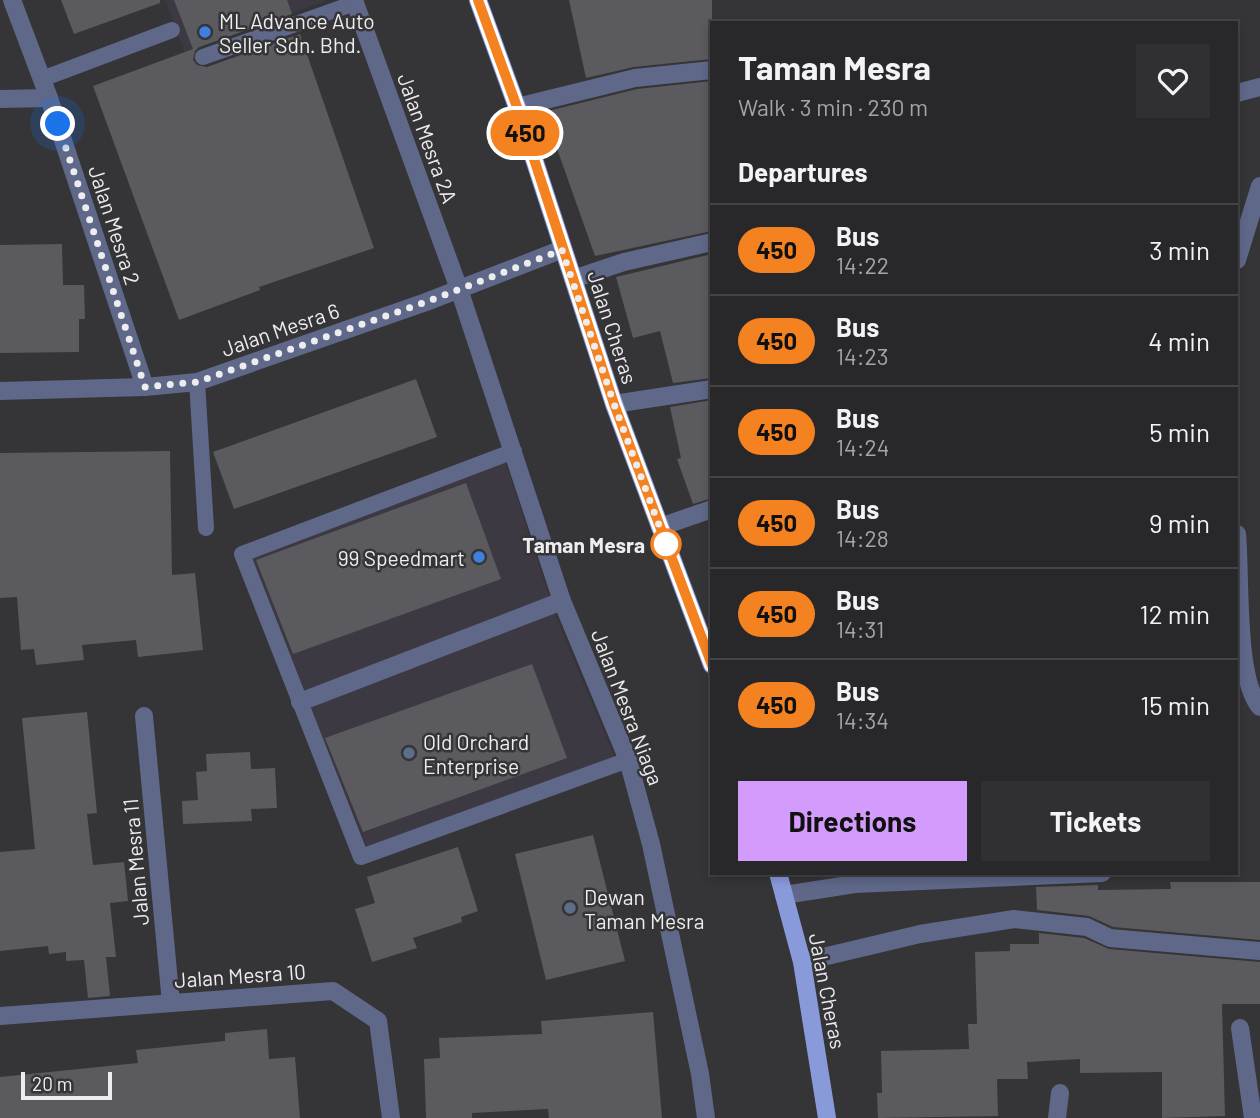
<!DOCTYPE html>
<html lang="en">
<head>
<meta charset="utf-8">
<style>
  body { margin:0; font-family:Barlow,sans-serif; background:#302f31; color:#f1f3f6; height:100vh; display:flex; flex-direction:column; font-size:26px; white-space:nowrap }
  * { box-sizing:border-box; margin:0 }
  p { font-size:23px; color:#a5a5a8 }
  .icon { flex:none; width:38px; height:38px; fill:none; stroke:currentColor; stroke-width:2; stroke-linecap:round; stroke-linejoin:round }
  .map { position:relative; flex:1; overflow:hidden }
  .panel { position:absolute; left:710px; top:21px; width:528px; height:854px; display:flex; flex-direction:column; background:#282729; border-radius:0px; box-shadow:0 4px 10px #0003,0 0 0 2px #444446 }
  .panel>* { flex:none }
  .badge { padding:0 14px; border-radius:23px; font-size:24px; line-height:46px }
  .scale { position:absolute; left:21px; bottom:18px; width:91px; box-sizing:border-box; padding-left:7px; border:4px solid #edecee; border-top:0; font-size:19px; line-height:24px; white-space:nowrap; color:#edecee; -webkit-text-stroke:5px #353437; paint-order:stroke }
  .you { position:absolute; width:35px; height:35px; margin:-18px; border:5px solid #fff; border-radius:50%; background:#1a73e8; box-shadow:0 0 0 10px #1a73e833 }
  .map>.badge { position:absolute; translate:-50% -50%; box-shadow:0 0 0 4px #fff }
  h2 { padding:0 28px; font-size:26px; line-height:63px }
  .round { display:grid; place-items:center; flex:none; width:74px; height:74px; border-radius:0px; background:#302f31 }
  .head { display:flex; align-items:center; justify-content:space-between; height:119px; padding:0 28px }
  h1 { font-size:33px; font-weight:700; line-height:52px }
  .button { display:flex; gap:14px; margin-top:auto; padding:14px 28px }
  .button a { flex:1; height:80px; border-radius:0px; background:#d39cfc; color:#111; font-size:28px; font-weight:700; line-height:80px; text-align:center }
  .button a+a { background:#302f31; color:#f1f3f6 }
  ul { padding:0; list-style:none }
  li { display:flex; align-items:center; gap:21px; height:91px; padding:0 28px; border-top:2px solid #444446 }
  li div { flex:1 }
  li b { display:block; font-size:26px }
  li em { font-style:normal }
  li .badge { min-width:77px; font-weight:700; text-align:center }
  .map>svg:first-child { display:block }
  .built { fill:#3d3942 }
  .building { fill:#5b5a5e }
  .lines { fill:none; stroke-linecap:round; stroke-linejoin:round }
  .lane { stroke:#5f6889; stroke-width:16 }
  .street { stroke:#5f6889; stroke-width:18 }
  .primary { stroke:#899adb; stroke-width:18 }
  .line-casing { stroke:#fff; stroke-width:16 }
  .line { stroke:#f58220; stroke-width:10 }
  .walk { stroke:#edecee; stroke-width:7; stroke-dasharray:0 12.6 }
  .shop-dot { fill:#3f7fe0; stroke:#353437; stroke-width:2.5 }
  .stop-dot { fill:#fff; stroke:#f58220; stroke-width:3.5 }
  .service-dot { fill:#5c6f8a; stroke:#353437; stroke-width:2.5 }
  .labels { text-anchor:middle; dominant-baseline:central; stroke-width:5; stroke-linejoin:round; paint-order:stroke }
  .poi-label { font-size:21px; fill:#edecee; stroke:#353437; text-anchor:start }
  .street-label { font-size:21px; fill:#edecee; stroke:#353437 }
  .stop-label { font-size:21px; font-weight:bold; fill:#edecee; stroke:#353437; text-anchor:end }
</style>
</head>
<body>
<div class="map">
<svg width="1260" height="1118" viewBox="0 0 1260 1118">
  <rect width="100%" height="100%" fill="#353437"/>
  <g class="built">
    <polygon points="165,0 328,0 185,53"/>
    <polygon points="505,461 556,617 615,758 367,847 251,558"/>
  </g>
  <g class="building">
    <polygon points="61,0 160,0 160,3 74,34"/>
    <polygon points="174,0 287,0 292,14 199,47 195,51 193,60 197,65 207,67 300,34 374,248 259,287 260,290 179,320 93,86 193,49"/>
    <polygon points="569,0 712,0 712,59 634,67 586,78"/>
    <polygon points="712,81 712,231 595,256 544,112 637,89"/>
    <polygon points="62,244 63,285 84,285 85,319 79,319 79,352 0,353 0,245"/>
    <polygon points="712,254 712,378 673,383 660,331 633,338 616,277"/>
    <polygon points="416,379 437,437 234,509 213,452"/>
    <polygon points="712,400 712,498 693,504 677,459 681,458 670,407"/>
    <polygon points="170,451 172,575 195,573 203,650 138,657 136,640 82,645 84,660 36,665 34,649 21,650 17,597 0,598 0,453"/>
    <polygon points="466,483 501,579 293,654 256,560"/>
    <polygon points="532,664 567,758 363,832 325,738"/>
    <polygon points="87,712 97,813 87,814 93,865 124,862 128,901 110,903 116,957 106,957 110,996 88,998 84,960 66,961 66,952 49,954 48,946 0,951 0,852 35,849 22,718"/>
    <polygon points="250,752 251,769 275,768 277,808 251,809 252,821 183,824 182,801 198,800 196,772 207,771 206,754"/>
    <polygon points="593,835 625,961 546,980 515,854"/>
    <polygon points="458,847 478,911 461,917 462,922 413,938 417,948 372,962 355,909 375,903 367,877"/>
    <polygon points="1170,882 1260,882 1260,940 1113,927 1089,916 1037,910 1036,887 1098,885 1098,890 1171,889"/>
    <polygon points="1039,933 1084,938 1109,949 1260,962 1260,1004 1222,1004 1225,1116 1162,1118 1162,1072 1080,1073 1080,1059 1027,1062 1028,1079 997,1079 998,1116 878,1118 877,1093 882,1093 881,1051 969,1049 968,1024 977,1024 975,952 1010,951 1010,944 1039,944"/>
    <polygon points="653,1012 662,1118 549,1118 548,1109 472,1113 472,1118 426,1118 424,1059 440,1058 439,1038 542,1034 541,1021"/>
    <polygon points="267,1029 269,1059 295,1057 300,1118 0,1118 0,1077 138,1063 136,1050 225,1041 225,1033"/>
  </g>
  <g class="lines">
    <g class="lane">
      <polyline points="203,57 355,3"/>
      <polyline points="42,79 172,30"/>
      <polyline points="197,382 206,528"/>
      <polyline points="514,451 242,554 361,857 628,760"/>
    </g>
    <g class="street">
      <polyline points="12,0 49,98 145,387"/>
      <polyline points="355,3 459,289 562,601 628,760 651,844 700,1074 706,1118"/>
      <polyline points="1237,93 1260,87"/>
      <polyline points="0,99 49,98"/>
      <polyline points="517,107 635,78 712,70"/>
      <polyline points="1237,260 1260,186"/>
      <polyline points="573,279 624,262 712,242"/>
      <polyline points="0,391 145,387 197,382 426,302 563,249"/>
      <polyline points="614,404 712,389"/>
      <polyline points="660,527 712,509"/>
      <path d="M 1237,534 C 1241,575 1235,679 1260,707"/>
      <polyline points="300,702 562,601"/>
      <polyline points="144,716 171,1003"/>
      <polyline points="784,895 855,884 1102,873"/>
      <polyline points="802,962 920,934 1014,919 1087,927 1110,938 1260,951"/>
      <polyline points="0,1016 333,991 378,1021 391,1118"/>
      <polyline points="1240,1028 1253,1118"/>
      <polyline points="1057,1118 1060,1093"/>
    </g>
    <g class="primary">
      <polyline points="478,0 517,107 614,404 712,665"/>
      <polyline points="778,873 802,962 827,1118"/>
    </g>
  </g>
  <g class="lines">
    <defs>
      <polyline id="line" points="478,0 517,107 614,404 712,665"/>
    </defs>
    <use href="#line" class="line-casing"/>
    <use href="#line" class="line"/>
    <polyline class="walk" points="58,124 145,387 197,382 426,302 562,250 614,404 666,544"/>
  </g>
  <g class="shop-dot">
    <circle cx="205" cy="32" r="7"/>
    <circle cx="479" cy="557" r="7"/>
  </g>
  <circle class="stop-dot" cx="666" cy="544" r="14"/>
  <g class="service-dot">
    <circle cx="409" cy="753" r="7"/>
    <circle cx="570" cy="908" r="7"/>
  </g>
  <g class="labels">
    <g class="poi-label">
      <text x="219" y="20">ML Advance Auto<tspan x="219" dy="24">Seller Sdn. Bhd.</tspan></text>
      <text x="465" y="557" text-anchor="end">99 Speedmart</text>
      <text x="423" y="741">Old Orchard<tspan x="423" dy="24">Enterprise</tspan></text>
      <text x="584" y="896">Dewan<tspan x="584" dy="24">Taman Mesra</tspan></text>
    </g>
    <g class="street-label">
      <text transform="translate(428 138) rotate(70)">Jalan Mesra 2A</text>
      <text transform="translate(115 225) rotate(72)">Jalan Mesra 2</text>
      <text transform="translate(613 327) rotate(72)">Jalan Cheras</text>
      <text transform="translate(280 329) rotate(-19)">Jalan Mesra 6</text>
      <text transform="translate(628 707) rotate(69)">Jalan Mesra Niaga</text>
      <text transform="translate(135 862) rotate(-95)">Jalan Mesra 11</text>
      <text transform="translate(240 975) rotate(-4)">Jalan Mesra 10</text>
      <text transform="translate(828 991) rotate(79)">Jalan Cheras</text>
    </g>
    <g class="stop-label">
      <text x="645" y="544">Taman Mesra</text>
    </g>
  </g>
</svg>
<div class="scale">20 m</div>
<div class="you" style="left:58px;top:124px"></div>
<b class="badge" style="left:525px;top:133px;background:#f58220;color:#111">450</b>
<section class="panel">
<div class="head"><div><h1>Taman Mesra</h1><p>Walk · 3 min · 230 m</p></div><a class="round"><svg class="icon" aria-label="heart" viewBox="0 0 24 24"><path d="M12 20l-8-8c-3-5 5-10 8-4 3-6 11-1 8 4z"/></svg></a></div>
<h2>Departures</h2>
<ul>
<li><span class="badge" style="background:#f58220;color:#111">450</span><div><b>Bus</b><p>14:22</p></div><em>3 min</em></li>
<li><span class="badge" style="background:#f58220;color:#111">450</span><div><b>Bus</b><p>14:23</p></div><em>4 min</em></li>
<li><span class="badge" style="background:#f58220;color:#111">450</span><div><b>Bus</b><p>14:24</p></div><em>5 min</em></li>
<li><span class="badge" style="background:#f58220;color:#111">450</span><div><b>Bus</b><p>14:28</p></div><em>9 min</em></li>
<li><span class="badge" style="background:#f58220;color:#111">450</span><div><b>Bus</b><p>14:31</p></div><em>12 min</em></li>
<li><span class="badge" style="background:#f58220;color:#111">450</span><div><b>Bus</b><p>14:34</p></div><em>15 min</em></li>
</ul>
<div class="button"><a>Directions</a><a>Tickets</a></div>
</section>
</div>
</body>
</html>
